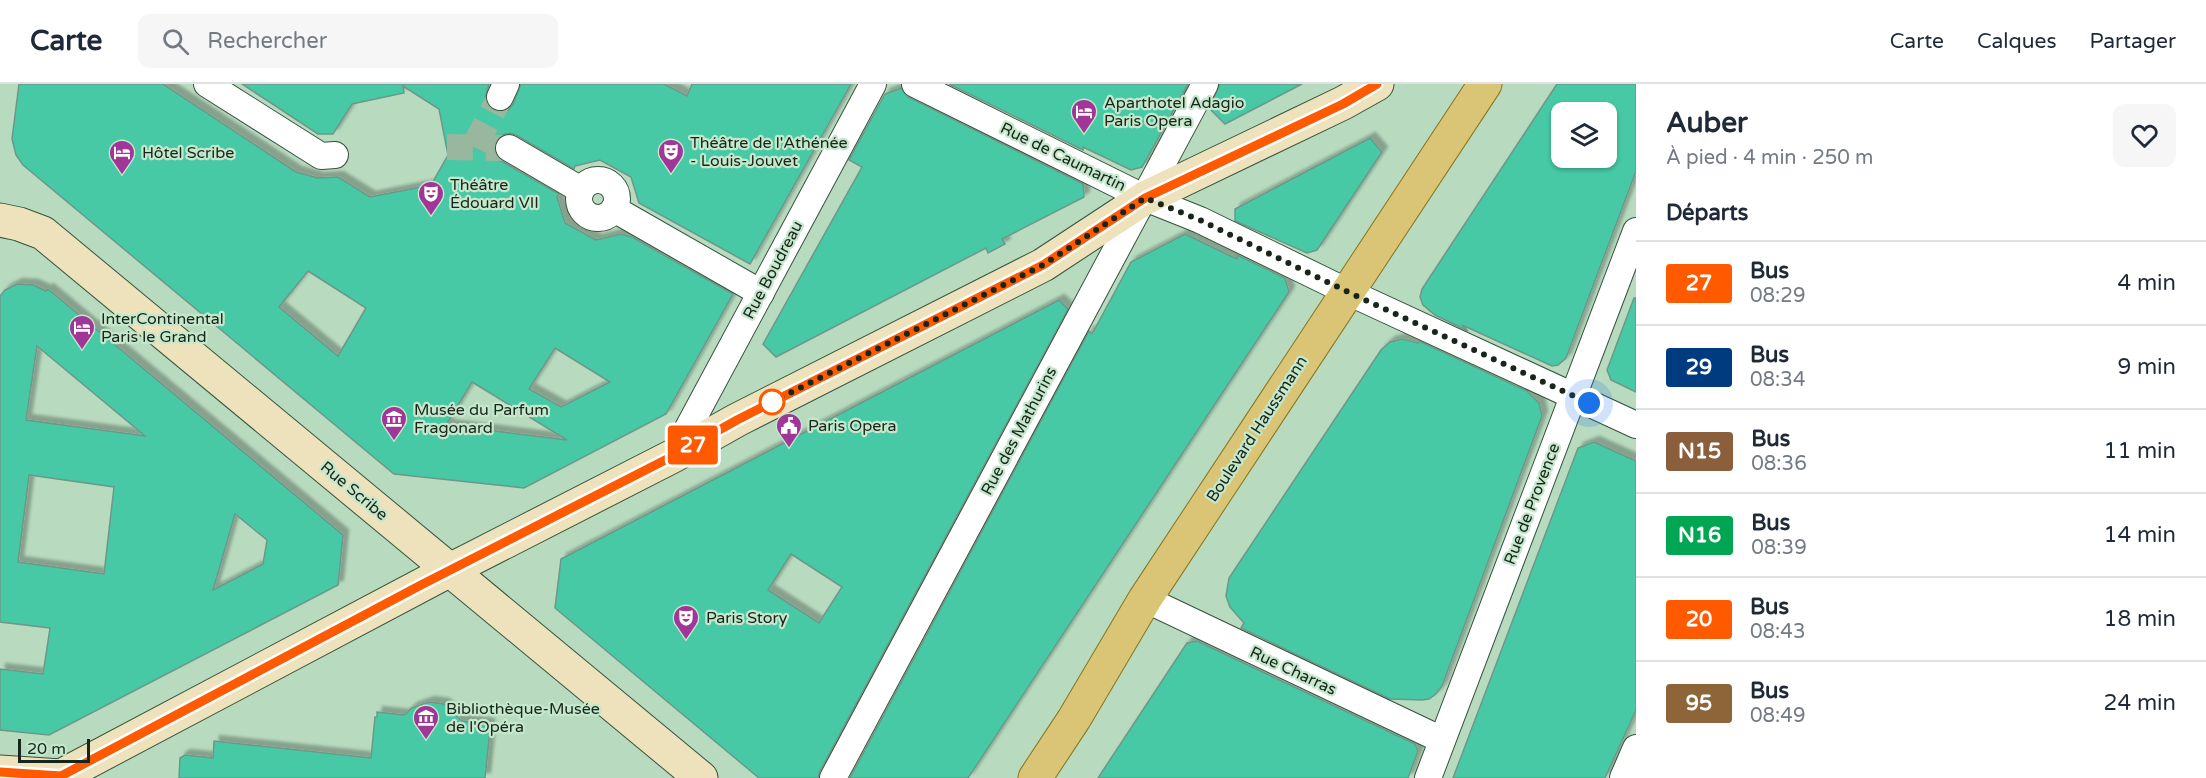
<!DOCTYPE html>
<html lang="fr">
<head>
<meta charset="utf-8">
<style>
  body { margin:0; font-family:"Varela Round",sans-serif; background:#f6f6f7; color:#1f2937; height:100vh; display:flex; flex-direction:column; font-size:22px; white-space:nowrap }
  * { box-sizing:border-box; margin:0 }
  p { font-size:20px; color:#747a83 }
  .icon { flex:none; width:33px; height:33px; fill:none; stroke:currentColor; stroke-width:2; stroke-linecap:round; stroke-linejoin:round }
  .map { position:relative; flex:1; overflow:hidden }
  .sheet { display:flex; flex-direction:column; background:#fff; width:570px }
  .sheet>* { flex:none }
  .badge { padding:0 12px; border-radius:4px; font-size:21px; line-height:39px }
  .controls { position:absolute; left:1551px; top:18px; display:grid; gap:12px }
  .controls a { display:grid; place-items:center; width:66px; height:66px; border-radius:12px; background:#fff; box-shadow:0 2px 4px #0004; font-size:30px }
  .scale { position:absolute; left:18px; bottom:15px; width:72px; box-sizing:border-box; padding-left:6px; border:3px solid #18251b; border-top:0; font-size:16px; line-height:21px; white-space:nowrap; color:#18251b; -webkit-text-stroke:4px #c5e8cc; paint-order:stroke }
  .you { position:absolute; width:30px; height:30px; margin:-15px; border:4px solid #fff; border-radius:50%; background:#1a73e8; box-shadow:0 0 0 9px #1a73e833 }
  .map>.badge { position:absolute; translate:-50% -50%; box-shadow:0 0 0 3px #fff }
  h2 { padding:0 30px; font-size:22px; line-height:54px }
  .round { display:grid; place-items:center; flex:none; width:63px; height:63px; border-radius:12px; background:#f6f6f7 }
  .head { display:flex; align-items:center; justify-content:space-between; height:102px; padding:0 30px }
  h1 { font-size:28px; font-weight:700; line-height:45px }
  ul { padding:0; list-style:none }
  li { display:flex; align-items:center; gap:18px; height:84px; padding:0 30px; border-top:2px solid #e0e1e3 }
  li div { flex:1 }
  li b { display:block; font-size:22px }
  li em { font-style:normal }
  li .badge { min-width:66px; font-weight:700; text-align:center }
  header { display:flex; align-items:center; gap:36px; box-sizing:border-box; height:84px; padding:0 30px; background:#fff; border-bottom:2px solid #e0e1e3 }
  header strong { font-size:28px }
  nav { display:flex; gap:33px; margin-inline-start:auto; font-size:21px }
  .search { width:420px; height:54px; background:#f6f6f7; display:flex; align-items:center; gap:15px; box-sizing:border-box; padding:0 21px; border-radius:12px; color:#747a83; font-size:22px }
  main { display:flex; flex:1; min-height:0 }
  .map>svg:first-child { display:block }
  .building { fill:#46c9a6; stroke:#6d9889; stroke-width:1.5; fill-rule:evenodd; filter:url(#shadow) }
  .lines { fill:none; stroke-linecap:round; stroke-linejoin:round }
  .street-tunnel { stroke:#98b79e; stroke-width:26; stroke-dasharray:26 13; stroke-linecap:butt }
  .street-casing { stroke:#35533c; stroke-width:28 }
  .secondary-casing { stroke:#35533c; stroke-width:35 }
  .primary-casing { stroke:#86741c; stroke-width:35 }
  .street { stroke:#fff; stroke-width:26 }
  .secondary { stroke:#ede2bb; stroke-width:33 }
  .primary { stroke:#dac577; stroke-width:33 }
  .line-casing { stroke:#fff; stroke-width:14 }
  .line { stroke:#ff5a00; stroke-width:9 }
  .walk { stroke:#18251b; stroke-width:6; stroke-dasharray:0 10.8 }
  .stop-dot { fill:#fff; stroke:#ff5a00; stroke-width:3 }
  .labels { text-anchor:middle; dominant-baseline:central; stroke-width:4.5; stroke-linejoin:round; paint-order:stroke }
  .poi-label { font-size:16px; fill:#18251b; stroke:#c5e8cc; text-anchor:start }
  .street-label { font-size:16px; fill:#18251b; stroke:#c5e8cc }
</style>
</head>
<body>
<header>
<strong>Carte</strong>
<div class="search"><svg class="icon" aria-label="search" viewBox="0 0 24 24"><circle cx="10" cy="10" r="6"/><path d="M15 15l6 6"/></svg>Rechercher</div>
<nav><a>Carte</a><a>Calques</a><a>Partager</a></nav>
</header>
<main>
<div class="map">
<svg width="1636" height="694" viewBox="0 0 1636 694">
  <defs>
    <filter id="shadow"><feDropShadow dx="5.5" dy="-5.5" stdDeviation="1.5" flood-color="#0004"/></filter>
  </defs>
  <rect width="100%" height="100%" fill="#b8dbbf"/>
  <g class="building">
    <path d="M 19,0 L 163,0 L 296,88 L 318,94 L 338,93 L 370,113 L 431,101 L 448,71 L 439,25 L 403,2 L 404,9 L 352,20 L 333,50 L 318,50 L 242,0 L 489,0 L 485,14 L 487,21 L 493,26 L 501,28 L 508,26 L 513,20 L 521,0 L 664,0 L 687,12 L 692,0 L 851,0 L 750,180 L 639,119 L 631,93 L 600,76 L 575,82 L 574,85 L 516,51 L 510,49 L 502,51 L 496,56 L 494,65 L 496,71 L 501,77 L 559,110 L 557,113 L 565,139 L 596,156 L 621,150 L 632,153 L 733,210 L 666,330 L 524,404 L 394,390 L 23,81 L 16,71 L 12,55 ZM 308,187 L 366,224 L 338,272 L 279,223 ZM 555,264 L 610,298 L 561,323 L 529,305 ZM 472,298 L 567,356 L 446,341 Z"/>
    <polygon points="949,0 1188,0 1142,83 1131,86 1083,63 1083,66"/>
    <polygon points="1220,0 1302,0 1225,40 1209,24"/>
    <path d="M 1557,0 L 1636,0 L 1636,87 L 1566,274 L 1558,281 L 1552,282 L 1462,241 L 1468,247 L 1435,231 L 1423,221 L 1420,213 L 1422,205 ZM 1562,28 L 1606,28 L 1606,74 L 1562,74 Z"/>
    <polygon points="901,4 908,13 1083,100 1084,113 1002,155 1005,160 988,169 986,164 776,273 763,260 862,83 849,76 885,10"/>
    <polygon points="1370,54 1382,68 1317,166 1307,169 1235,137 1235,125"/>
    <polygon points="1185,150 1237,175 1237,171 1285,194 1289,208 968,694 850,694 1089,247 1092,250 1131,178"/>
    <path d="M 17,200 L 33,201 L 46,207 L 48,205 L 343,451 L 338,501 L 49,651 L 0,646 L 0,585 L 43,590 L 50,544 L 0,538 L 0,212 L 5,206 ZM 37,262 L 145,352 L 26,336 ZM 29,391 L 114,403 L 104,490 L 18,478 ZM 235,430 L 267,456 L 263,480 L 213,506 Z"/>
    <polygon points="1634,214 1636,214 1636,308 1611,296 1607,286"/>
    <path d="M 1059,216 L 1068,225 L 820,687 L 818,694 L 759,694 L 555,524 L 561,475 ZM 791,470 L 842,503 L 819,539 L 768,506 Z"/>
    <polygon points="1402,255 1418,259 1419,257 1527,307 1539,319 1542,332 1442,602 1436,610 1429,615 1422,616 1390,615 1241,544 1244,539 1230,523 1226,512 1229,494 1381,266 1390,258"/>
    <polygon points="1594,358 1636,377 1636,626 1605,694 1453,694 1578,364"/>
    <polygon points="1197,557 1415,660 1418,667 1408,694 1098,694 1187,559"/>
    <polygon points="429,618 444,620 462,637 489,640 489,645 490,645 485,694 179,694 180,674 185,671 213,674 214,657 371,674 375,633 377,633 377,628 404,631 412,624"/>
  </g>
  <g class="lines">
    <g class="street-tunnel">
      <polyline points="447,63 507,64"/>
      <polyline points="474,63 500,13"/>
    </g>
    <defs>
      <g id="street">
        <polyline points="207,0 321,72 335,71"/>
        <polyline points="915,0 1145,114 1200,136 1348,208 1636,341"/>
        <polyline points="500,13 506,0"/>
        <polyline points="509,64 581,106"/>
        <circle cx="598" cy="115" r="19"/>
        <polyline points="614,125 761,209"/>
        <polyline points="673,372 873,0"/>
        <polyline points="1145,515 1442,656"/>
        <polyline points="833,694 1205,0"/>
        <polyline points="1428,694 1636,147"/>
        <polyline points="1623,694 1636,664"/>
      </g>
      <g id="secondary">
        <polyline points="0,136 19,140 43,149 701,694"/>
        <polyline points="0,688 61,692"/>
        <polyline points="61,692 450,486 673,372 737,336 1043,181 1145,114 1343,19 1377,0"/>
      </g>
      <polyline id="primary" points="1035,694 1074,635 1145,515 1485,0"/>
    </defs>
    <use href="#street" class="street-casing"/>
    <use href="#secondary" class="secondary-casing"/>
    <use href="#primary" class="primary-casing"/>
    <use href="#street" class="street"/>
    <use href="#secondary" class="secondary"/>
    <use href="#primary" class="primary"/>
  </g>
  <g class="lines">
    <defs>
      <polyline id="line" points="0,688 61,692 421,501 673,372 737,336 1043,181 1145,114 1343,20 1377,0"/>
    </defs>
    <use href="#line" class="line-casing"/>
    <use href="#line" class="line"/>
    <polyline class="walk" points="772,318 1043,181 1145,114 1200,136 1348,208 1589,319"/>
  </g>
  <defs>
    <symbol id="hotel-pin" viewBox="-11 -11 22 30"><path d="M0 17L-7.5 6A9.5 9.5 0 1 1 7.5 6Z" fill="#a03697" stroke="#c5e8cc"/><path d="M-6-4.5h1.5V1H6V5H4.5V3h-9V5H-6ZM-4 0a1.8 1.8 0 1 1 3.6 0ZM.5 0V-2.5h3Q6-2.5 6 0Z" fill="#fff"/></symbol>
    <symbol id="theatre-pin" viewBox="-11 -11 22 30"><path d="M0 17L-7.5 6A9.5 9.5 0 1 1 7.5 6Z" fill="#a03697" stroke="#c5e8cc"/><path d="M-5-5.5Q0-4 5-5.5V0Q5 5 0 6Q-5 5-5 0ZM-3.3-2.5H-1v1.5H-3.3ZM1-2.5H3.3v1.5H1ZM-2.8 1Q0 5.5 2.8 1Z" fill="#fff"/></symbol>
    <symbol id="museum-pin" viewBox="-11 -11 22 30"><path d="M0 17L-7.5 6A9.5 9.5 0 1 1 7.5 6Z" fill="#a03697" stroke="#c5e8cc"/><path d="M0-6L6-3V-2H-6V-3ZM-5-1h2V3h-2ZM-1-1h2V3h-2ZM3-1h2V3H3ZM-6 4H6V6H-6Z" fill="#fff"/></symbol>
    <symbol id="civic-pin" viewBox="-11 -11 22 30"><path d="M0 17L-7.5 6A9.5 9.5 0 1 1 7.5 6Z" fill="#a03697" stroke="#c5e8cc"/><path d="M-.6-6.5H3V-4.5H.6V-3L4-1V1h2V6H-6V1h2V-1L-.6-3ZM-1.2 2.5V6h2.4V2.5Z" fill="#fff"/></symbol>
  </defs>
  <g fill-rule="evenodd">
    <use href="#hotel-pin" x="1069" y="13" width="30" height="40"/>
    <use href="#theatre-pin" x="656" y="53" width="30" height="40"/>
    <use href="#hotel-pin" x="107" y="54" width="30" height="40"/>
    <use href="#theatre-pin" x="416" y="95" width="30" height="40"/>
    <use href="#hotel-pin" x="67" y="229" width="30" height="40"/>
    <use href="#museum-pin" x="379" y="320" width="30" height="40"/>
    <use href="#civic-pin" x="774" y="327" width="30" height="40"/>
    <use href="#theatre-pin" x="671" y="519" width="30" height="40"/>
    <use href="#museum-pin" x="411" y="619" width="30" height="40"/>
  </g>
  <circle class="stop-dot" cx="772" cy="318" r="12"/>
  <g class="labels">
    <g class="poi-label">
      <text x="1104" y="19">Aparthotel Adagio<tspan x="1104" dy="18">Paris Opera</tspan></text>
      <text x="690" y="59">Théâtre de l'Athénée<tspan x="690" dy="18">- Louis-Jouvet</tspan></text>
      <text x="142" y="69">Hôtel Scribe</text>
      <text x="450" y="101">Théâtre<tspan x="450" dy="18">Édouard VII</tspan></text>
      <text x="101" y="235">InterContinental<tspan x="101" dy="18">Paris le Grand</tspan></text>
      <text x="414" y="326">Musée du Parfum<tspan x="414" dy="18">Fragonard</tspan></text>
      <text x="808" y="342">Paris Opera</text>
      <text x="706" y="534">Paris Story</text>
      <text x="446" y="625">Bibliothèque-Musée<tspan x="446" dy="18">de l'Opéra</tspan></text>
    </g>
    <g class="street-label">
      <text transform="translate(1063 73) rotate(26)">Rue de Caumartin</text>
      <text transform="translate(773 186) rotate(-62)">Rue Boudreau</text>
      <text transform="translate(1257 345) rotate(-57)">Boulevard Haussmann</text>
      <text transform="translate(1019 347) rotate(-62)">Rue des Mathurins</text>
      <text transform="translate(354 407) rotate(40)">Rue Scribe</text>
      <text transform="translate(1532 420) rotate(-69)">Rue de Provence</text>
      <text transform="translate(1293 587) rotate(25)">Rue Charras</text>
    </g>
  </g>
</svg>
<div class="controls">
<a><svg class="icon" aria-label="layers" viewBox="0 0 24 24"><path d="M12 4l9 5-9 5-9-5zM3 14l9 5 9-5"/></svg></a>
</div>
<div class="scale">20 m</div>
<div class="you" style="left:1589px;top:319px"></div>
<b class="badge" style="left:693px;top:361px;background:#ff5a00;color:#fff">27</b>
</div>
<section class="sheet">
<div class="head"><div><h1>Auber</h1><p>À pied · 4 min · 250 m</p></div><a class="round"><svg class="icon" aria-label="heart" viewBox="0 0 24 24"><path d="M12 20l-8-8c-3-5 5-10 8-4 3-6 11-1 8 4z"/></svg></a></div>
<h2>Départs</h2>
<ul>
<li><span class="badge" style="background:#ff5a00;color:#fff">27</span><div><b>Bus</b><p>08:29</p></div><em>4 min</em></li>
<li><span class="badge" style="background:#003b80;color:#fff">29</span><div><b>Bus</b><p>08:34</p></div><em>9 min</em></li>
<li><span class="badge" style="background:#8b5e3c;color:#fff">N15</span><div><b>Bus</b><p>08:36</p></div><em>11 min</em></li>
<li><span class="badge" style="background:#00a651;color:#fff">N16</span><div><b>Bus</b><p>08:39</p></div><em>14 min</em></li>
<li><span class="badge" style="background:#ff5a00;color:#fff">20</span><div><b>Bus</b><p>08:43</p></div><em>18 min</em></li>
<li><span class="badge" style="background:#8d6538;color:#fff">95</span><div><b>Bus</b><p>08:49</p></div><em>24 min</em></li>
</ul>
</section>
</main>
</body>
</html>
